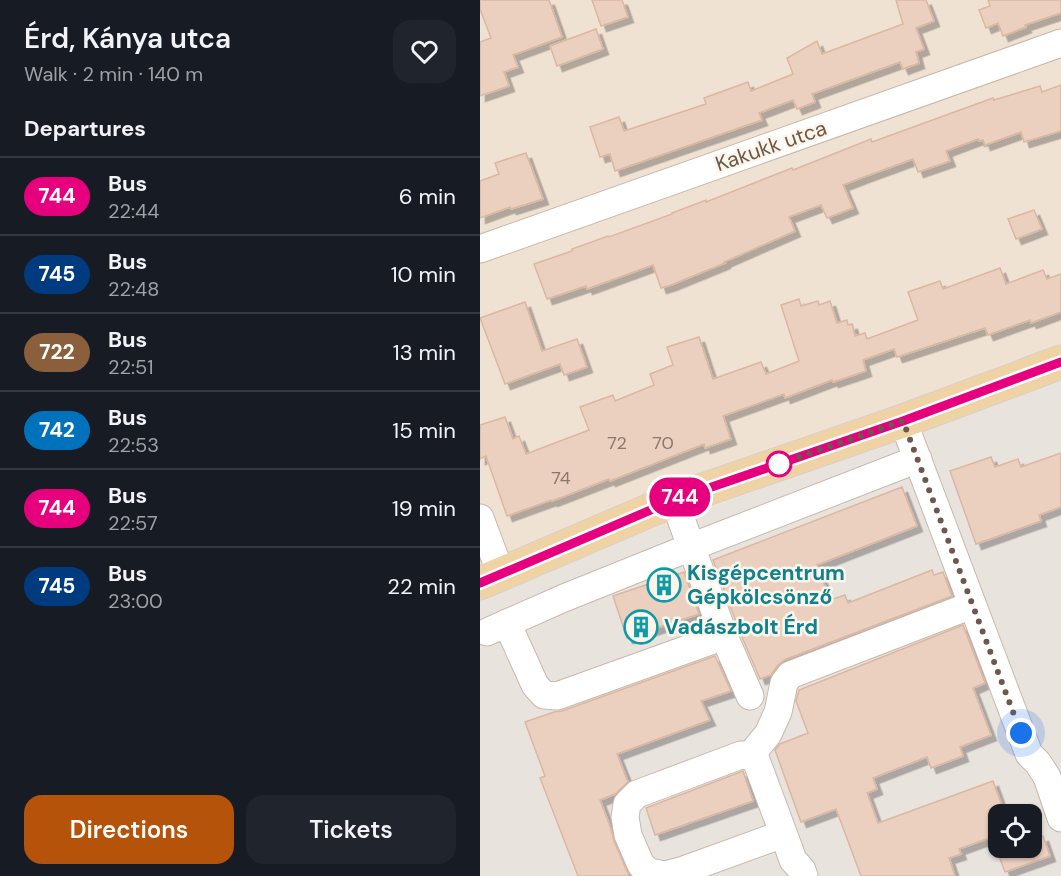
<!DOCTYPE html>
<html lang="en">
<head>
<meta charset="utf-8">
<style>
  body { margin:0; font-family:"DM Sans",sans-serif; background:#20242c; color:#f1f3f6; height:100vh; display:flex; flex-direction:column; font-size:22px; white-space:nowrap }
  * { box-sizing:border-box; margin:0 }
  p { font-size:20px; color:#9ea1a6 }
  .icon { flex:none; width:33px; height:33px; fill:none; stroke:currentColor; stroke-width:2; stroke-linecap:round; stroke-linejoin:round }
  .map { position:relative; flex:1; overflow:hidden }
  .sheet { display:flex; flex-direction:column; background:#171b24; width:480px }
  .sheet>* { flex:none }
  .badge { padding:0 12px; border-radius:20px; font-size:21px; line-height:39px }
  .controls { position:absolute; left:508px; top:804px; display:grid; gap:12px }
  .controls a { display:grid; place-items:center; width:54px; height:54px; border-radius:12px; background:#171b24; box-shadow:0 2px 4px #0004; font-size:30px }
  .you { position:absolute; width:30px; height:30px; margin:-15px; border:4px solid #fff; border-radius:50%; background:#1a73e8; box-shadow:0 0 0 9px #1a73e833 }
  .map>.badge { position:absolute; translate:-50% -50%; box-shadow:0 0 0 3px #fff }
  h2 { padding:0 24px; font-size:22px; line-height:54px }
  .round { display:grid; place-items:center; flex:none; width:63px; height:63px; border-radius:18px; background:#20242c }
  .head { display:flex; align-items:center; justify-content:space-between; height:102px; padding:0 24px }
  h1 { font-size:28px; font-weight:600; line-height:45px }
  .button { display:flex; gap:12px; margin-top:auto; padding:12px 24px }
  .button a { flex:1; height:69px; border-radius:18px; background:#b45309; color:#fff; font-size:24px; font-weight:600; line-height:69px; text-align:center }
  .button a+a { background:#20242c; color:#f1f3f6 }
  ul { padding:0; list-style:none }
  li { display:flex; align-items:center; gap:18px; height:78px; padding:0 24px; border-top:2px solid #363941 }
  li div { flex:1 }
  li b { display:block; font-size:22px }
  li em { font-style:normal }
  li .badge { min-width:66px; font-weight:700; text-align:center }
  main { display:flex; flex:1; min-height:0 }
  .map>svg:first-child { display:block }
  .residential { fill:#f0e2d3 }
  .industrial { fill:#e9e3de; fill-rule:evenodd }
  .building { fill:#ebd0bf; stroke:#dbb7a2; stroke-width:1.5; filter:url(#shadow) }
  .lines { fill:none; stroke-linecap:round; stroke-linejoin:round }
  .minor-casing { stroke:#c8b8ac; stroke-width:29 }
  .major-casing { stroke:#d6d0cd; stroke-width:35 }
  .minor { stroke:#fff; stroke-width:27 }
  .major { stroke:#f0d3a4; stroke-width:33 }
  .line-casing { stroke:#fff; stroke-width:14 }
  .line { stroke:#e6007e; stroke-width:9 }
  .walk { stroke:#6e584d; stroke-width:6; stroke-dasharray:0 10.8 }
  .stop-dot { fill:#fff; stroke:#e6007e; stroke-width:3 }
  .labels { text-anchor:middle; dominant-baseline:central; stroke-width:5; stroke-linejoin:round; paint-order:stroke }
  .number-label { font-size:18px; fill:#8d766a }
  .street-label { font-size:21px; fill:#6e584d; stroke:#fcf5ea }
  .culture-label { font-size:21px; font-weight:bold; fill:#0d838f; stroke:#fcf5ea; text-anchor:start }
</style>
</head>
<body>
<main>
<section class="sheet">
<div class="head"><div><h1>Érd, Kánya utca</h1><p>Walk · 2 min · 140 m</p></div><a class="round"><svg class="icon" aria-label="heart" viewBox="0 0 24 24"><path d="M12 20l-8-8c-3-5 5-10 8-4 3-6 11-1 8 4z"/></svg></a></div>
<h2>Departures</h2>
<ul>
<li><span class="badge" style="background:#e6007e;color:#fff">744</span><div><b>Bus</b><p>22:44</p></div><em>6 min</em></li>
<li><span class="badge" style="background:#003b80;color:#fff">745</span><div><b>Bus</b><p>22:48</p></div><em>10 min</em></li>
<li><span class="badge" style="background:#8b5e3c;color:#fff">722</span><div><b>Bus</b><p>22:51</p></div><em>13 min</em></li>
<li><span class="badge" style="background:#0072bc;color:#fff">742</span><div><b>Bus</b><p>22:53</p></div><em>15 min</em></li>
<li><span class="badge" style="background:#e6007e;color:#fff">744</span><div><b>Bus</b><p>22:57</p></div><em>19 min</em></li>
<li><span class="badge" style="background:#003b80;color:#fff">745</span><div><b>Bus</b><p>23:00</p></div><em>22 min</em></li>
</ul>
<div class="button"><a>Directions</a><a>Tickets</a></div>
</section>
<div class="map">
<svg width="581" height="876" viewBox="0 0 581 876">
  <defs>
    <filter id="shadow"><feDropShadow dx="5.5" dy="5.5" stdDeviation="0" flood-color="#0004"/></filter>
  </defs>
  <rect width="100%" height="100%" fill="#f9f0e4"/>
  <polygon class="residential" points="0,0 581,0 581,376 25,585 0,598"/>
  <path class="industrial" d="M 581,376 L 581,876 L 0,876 L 0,598 L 25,585 ZM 519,814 L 552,814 L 552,848 L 519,848 Z"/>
  <g class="building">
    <polygon points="0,0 69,0 82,37 33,55 38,67 24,72 29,86 0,96 0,42 11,38 0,9"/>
    <polygon points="112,0 142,0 148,17 121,26"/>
    <polygon points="416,0 446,0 454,21 436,28 444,49 436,52 439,63 423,69 420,62 332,94 335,102 317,109 313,100 279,113 282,120 135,171 130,154 120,157 110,127 139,117 144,131 226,104 224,98 268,82 271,91 313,74 307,58 337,41 342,54 423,24"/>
    <polygon points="508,0 581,0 581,13 545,25 546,27 523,36 518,23 506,28 499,10 510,6"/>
    <polygon points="116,29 123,49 77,66 70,46"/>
    <polygon points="581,85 581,131 544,142 541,132 505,145 503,140 499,141 498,139 466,151 470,161 438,172 433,159 381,178 363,185 373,208 347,218 341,205 309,217 315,231 244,262 245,263 191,285 181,288 173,265 107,289 106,286 67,299 54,264 92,251 92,249 128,236 129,237 192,214 192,213 226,200 226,202 312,168 313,170 391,139 392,142 513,98 514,100 560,86 562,92"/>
    <polygon points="46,153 63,199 31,209 30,207 0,218 0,181 19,174 15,163"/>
    <polygon points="554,210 562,229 536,239 528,219"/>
    <polygon points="520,268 526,284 563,270 567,279 581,274 581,312 551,323 550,320 508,335 505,328 417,357 414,349 383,360 386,371 353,382 352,380 305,398 304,394 243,416 251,439 225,448 224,444 130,481 129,479 72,501 71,500 27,516 6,456 0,459 0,425 25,417 33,439 39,436 46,454 109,430 100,407 133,395 135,401 174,385 170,374 193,365 187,347 219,337 233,379 281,362 286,374 319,361 301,305 319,299 321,306 338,301 339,305 350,301 357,323 367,320 368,325 372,324 375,336 385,333 387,339 438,320 428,292 460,281 463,289"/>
    <polygon points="45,302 62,351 97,339 107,367 84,375 80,364 25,384 0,318"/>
    <polygon points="581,453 581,507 559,515 561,521 496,544 470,471 511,457 515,467 538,459 541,467"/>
    <polygon points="422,487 437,526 337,565 350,600 365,595 368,603 452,570 454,575 463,572 472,596 304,660 297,666 291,675 280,679 259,630 233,560"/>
    <polygon points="204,572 219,614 147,638 133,596"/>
    <polygon points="483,625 505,683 493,688 511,735 480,747 483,756 451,768 447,757 393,778 397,789 387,793 398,823 513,781 525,814 519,814 519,848 552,848 552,840 563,836 570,856 525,872 512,837 479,849 481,854 469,858 475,876 381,876 356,809 321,822 295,750 300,744 328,733 316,701 319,690"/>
    <polygon points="235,656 251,691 221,701 230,720 137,754 148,782 135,794 120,800 131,829 134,841 149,876 98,876 60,778 65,776 45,722 74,712 82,711"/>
    <polygon points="263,771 273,801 175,835 166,808"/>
  </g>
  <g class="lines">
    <defs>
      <g id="minor">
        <polyline points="0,249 581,43"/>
        <polyline points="423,421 549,754 558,763 567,777 581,818"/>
        <polyline points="194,500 244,636 270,696"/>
        <polyline points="0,518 21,574"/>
        <polyline points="27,623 55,685 64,695 77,696 244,636"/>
        <polyline points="7,632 84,598 211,547 438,459"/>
        <polyline points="270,756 288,734 298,712 304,683 310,675 492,605"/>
        <polyline points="303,834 204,870 185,875 169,872 161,865 148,835 145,817 147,804 157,794 261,755 270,756 276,760 308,846 313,860 322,870 324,876"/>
      </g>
      <polyline id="major" points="0,583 194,500 423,421 581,362"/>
    </defs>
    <use href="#minor" class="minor-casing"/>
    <use href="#major" class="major-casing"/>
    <use href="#minor" class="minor"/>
    <use href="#major" class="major"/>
  </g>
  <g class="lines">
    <defs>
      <polyline id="line" points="0,583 194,500 423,421 581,362"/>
    </defs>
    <use href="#line" class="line-casing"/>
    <use href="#line" class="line"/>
    <polyline class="walk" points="299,464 423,421 541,733"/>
  </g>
  <defs>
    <symbol id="building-ring" viewBox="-11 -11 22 22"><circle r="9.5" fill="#fcf5ea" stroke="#0f9aa8" stroke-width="1.5"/><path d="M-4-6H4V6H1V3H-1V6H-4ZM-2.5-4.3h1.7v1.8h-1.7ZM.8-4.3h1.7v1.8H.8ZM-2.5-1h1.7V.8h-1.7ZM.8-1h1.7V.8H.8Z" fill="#0f9aa8"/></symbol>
  </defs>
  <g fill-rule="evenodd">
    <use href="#building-ring" x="165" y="566" width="38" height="38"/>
    <use href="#building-ring" x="142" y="608" width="38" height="38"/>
  </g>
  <circle class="stop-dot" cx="299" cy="464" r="12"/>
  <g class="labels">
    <g class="number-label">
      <text x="137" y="443">72</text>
      <text x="183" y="443">70</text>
      <text x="81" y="478">74</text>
    </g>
    <g class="street-label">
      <text transform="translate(291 146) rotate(-19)">Kakukk utca</text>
    </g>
    <g class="culture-label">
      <text x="207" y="573">Kisgépcentrum<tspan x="207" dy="24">Gépkölcsönző</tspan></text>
      <text x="184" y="627">Vadászbolt Érd</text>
    </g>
  </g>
</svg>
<div class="controls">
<a><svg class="icon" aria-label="locate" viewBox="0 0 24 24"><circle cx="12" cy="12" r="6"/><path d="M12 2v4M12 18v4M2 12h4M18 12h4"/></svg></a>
</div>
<div class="you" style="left:541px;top:733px"></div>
<b class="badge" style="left:200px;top:497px;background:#e6007e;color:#fff">744</b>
</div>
</main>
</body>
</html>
